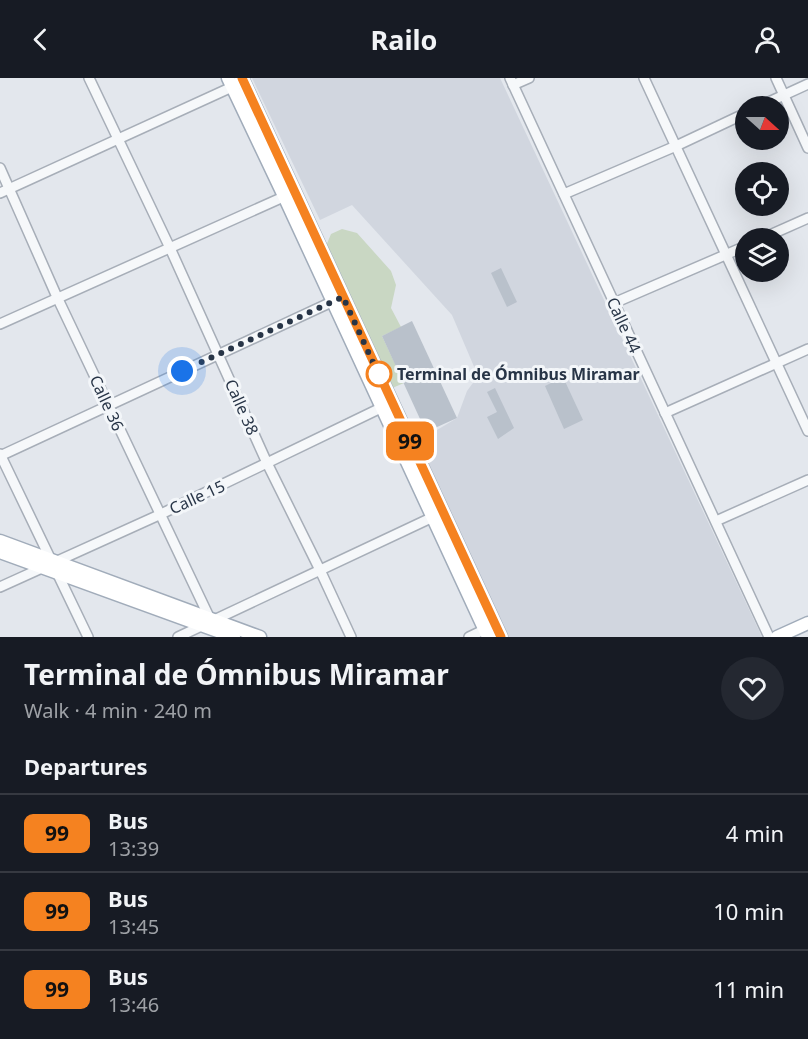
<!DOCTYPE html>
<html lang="en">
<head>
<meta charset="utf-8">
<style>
  body { margin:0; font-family:"Noto Sans",sans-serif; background:#242831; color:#f1f3f6; height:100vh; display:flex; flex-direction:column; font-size:22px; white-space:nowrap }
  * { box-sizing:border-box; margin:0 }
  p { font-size:20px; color:#9ea1a6 }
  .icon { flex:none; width:33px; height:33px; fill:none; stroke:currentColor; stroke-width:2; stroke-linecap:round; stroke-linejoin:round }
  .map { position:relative; height:559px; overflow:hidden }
  .sheet { display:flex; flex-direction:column; background:#171b24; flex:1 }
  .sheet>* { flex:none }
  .badge { padding:0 12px; border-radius:9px; font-size:21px; line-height:39px }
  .needle { width:39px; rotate:111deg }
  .buttons { position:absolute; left:735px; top:18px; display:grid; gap:12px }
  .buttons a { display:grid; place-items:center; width:54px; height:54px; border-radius:50%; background:#171b24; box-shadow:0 6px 24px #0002; font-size:30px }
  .you { position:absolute; width:30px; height:30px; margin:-15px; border:4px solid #fff; border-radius:50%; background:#1a73e8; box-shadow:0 0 0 9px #1a73e833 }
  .map>.badge { position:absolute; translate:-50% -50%; box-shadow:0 0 0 3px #fff }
  h2 { padding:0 24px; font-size:22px; line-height:54px }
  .round { display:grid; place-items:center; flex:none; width:63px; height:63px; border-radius:32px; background:#242831 }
  .summary { display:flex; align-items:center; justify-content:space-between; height:102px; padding:0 24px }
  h1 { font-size:28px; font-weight:700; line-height:45px }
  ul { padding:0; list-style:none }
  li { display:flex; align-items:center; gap:18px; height:78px; padding:0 24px; border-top:2px solid #363941 }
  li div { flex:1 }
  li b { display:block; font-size:22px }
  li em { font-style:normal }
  li .badge { min-width:66px; font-weight:700; text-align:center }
  header { display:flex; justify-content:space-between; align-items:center; height:78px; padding:0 24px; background:#171b24; font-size:27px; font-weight:700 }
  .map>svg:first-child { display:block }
  .built { fill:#d1d6df }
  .green { fill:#c9d7c3 }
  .building { fill:#b9c1cb }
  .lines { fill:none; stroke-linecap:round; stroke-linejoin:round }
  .minor-casing { stroke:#a7aeb8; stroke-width:12 }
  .major-casing { stroke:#a1acba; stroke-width:15 }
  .minor { stroke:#f6f8fa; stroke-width:9 }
  .major { stroke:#fff; stroke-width:12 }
  .line-casing { stroke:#fff; stroke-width:14 }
  .line { stroke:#f58220; stroke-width:9 }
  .walk { stroke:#283547; stroke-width:6; stroke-dasharray:0 10.8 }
  .stop-dot { fill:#fff; stroke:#f58220; stroke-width:3 }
  .labels { text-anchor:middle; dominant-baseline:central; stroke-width:6; stroke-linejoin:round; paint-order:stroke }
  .street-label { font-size:16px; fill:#283547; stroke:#f3f6f9 }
  .stop-label { font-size:16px; font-weight:bold; fill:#283547; stroke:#f3f6f9; text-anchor:start }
</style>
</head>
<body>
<header><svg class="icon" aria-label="back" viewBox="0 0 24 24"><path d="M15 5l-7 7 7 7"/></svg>Railo<svg class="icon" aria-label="person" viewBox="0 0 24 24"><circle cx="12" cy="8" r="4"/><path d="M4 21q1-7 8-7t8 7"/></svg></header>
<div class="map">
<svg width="808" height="559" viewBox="0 0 808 559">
  <rect width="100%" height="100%" fill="#e3e7ed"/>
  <polygon class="built" points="252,0 500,0 762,559 507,559 417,364 457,340 467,313 478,298 452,237 352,127 320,142"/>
  <polygon class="green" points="342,151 357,155 391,193 396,207 391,230 401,249 382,258 404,305 390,311 326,168 331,156"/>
  <g class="building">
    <polygon points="501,190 517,224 507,229 491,195"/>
    <polygon points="412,243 457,340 426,354 382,258"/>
    <polygon points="563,299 583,342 564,351 545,308"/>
    <polygon points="495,310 514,350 498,361 487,339 497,334 487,314"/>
  </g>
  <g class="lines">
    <defs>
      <g id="minor">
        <polyline points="89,0 170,170 267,385 320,492 351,559"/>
        <polyline points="510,0 769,559"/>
        <polyline points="644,0 808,353"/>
        <polyline points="776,0 808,70"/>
        <polyline points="513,7 529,0"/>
        <polyline points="760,28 808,6"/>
        <polyline points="0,90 57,219 211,543"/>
        <polyline points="0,115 232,9 237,5"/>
        <polyline points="564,116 676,68 746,35"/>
        <polyline points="763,160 808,140"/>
        <polyline points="614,225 746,168"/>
        <polyline points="0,246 290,116"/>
        <polyline points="665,335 808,271"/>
        <polyline points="0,376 88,559"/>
        <polyline points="0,378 338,221"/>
        <polyline points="716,443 808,402"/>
        <polyline points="0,509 159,437 387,327"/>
        <polyline points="178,559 433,439 437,440"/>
        <polyline points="469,559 490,549"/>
      </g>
      <g id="major">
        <polyline points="228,0 284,118 488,559"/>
        <polyline points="242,0 501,559"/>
        <polyline points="0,463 260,559"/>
        <polyline points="0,474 234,559"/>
        <polyline points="777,559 808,545"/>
      </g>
    </defs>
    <use href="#minor" class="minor-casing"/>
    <use href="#major" class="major-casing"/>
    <use href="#minor" class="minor"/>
    <use href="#major" class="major"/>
  </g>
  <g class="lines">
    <defs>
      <polyline id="line" points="242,0 501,559"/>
    </defs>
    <use href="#line" class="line-casing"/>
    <use href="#line" class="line"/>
    <polyline class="walk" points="182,293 343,219 382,304 379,296"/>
  </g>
  <circle class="stop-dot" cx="379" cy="296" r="12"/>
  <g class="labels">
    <g class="street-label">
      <text transform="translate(624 247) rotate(65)">Calle 44</text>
      <text transform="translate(107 325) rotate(65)">Calle 36</text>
      <text transform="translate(242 329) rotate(66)">Calle 38</text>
      <text transform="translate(197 419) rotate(-25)">Calle 15</text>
    </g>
    <g class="stop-label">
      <text x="397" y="296">Terminal de Ómnibus Miramar</text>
    </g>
  </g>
</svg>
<div class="buttons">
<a><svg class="needle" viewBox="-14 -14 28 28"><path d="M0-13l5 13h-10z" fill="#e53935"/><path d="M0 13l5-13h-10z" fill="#9ea1a6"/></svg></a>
<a><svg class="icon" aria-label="locate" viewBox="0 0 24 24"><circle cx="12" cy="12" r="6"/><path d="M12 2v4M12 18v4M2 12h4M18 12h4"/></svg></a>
<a><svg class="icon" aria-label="layers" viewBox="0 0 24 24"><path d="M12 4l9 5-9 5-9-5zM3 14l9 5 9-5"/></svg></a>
</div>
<div class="you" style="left:182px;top:293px"></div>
<b class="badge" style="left:410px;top:363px;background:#f58220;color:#111">99</b>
</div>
<section class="sheet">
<div class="summary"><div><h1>Terminal de Ómnibus Miramar</h1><p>Walk · 4 min · 240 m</p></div><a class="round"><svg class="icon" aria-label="heart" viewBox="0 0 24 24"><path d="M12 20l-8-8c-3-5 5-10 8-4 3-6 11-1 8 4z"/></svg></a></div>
<h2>Departures</h2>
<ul>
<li><span class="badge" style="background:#f58220;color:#111">99</span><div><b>Bus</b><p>13:39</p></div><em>4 min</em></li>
<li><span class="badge" style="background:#f58220;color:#111">99</span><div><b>Bus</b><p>13:45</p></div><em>10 min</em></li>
<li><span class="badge" style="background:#f58220;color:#111">99</span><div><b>Bus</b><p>13:46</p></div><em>11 min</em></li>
</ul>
</section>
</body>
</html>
